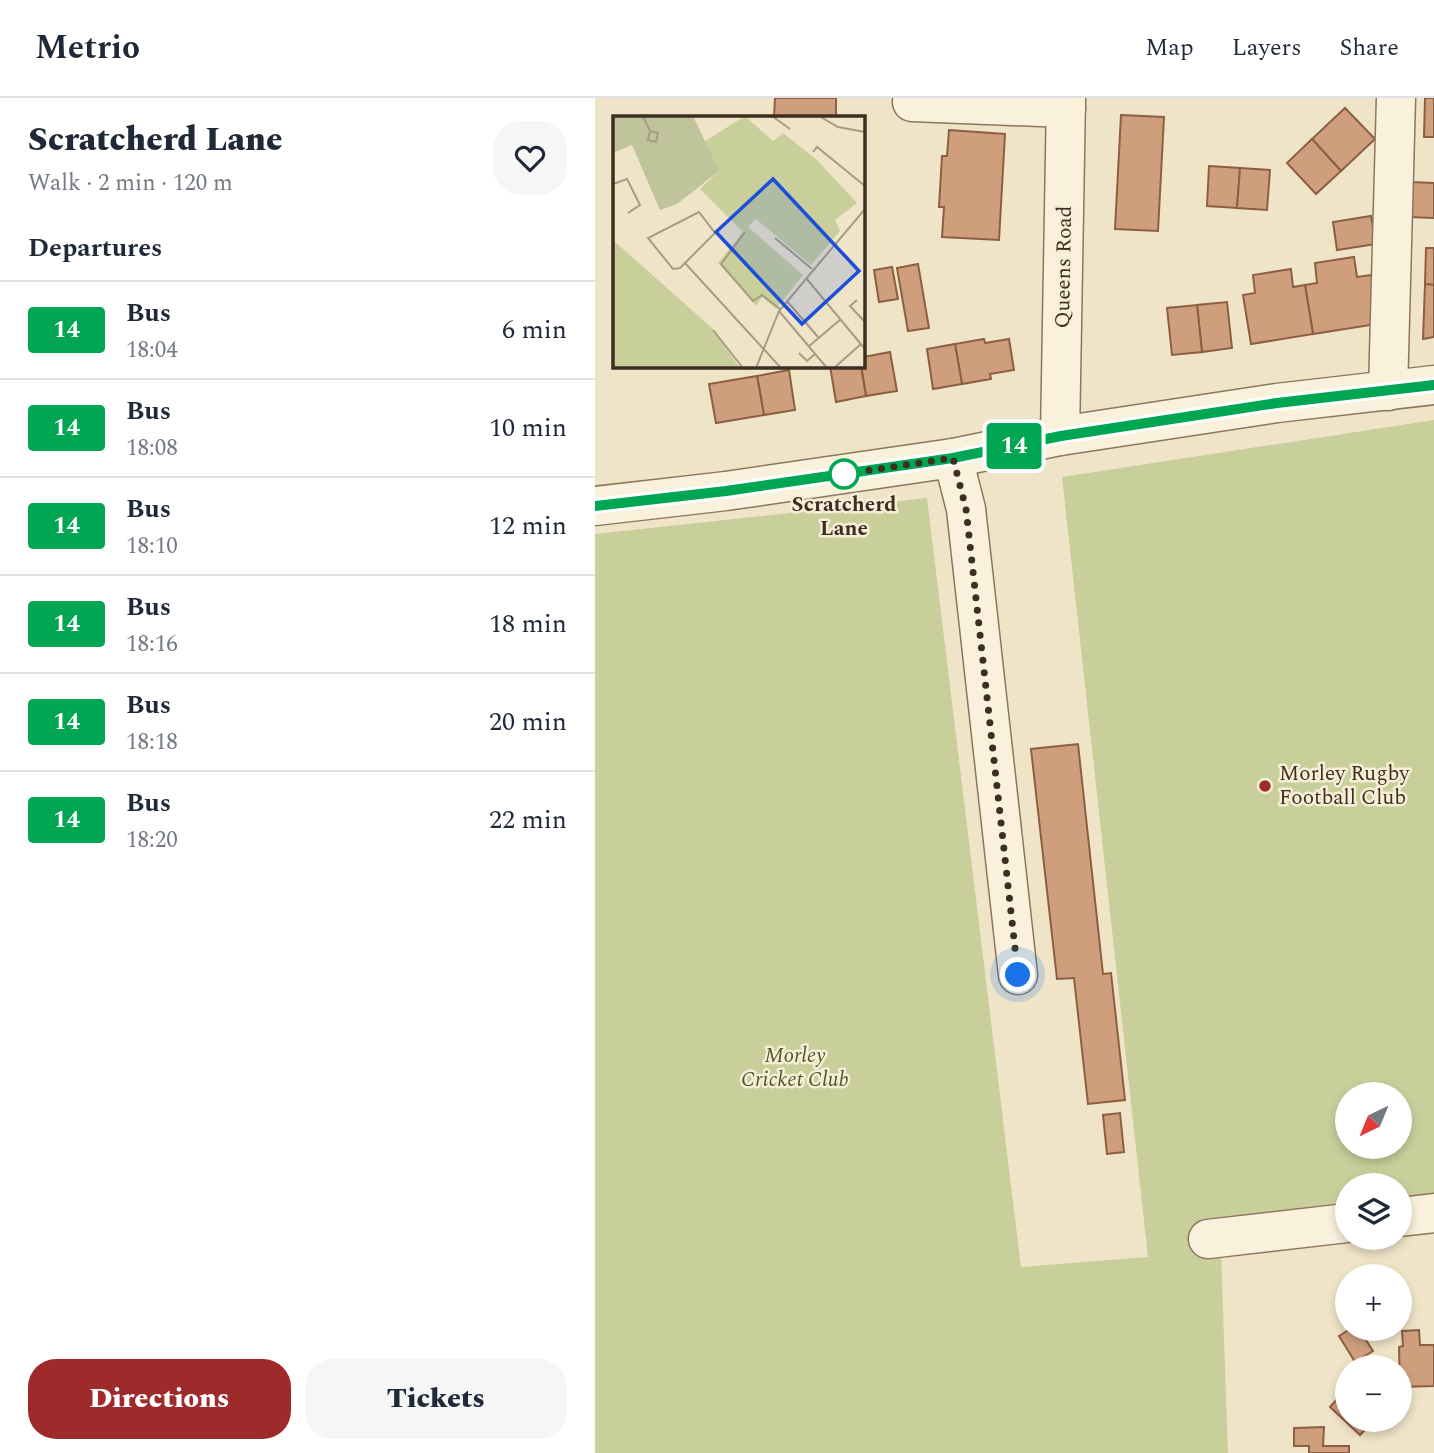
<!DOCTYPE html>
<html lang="en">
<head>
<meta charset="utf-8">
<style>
  body { margin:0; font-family:Spectral,serif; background:#f6f6f7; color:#1f2937; height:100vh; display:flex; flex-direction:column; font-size:26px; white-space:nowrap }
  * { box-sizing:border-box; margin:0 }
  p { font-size:23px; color:#747a83 }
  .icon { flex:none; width:38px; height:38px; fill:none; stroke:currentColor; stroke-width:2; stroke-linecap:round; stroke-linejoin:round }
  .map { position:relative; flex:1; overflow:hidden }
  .side { display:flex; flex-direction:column; background:#fff; width:595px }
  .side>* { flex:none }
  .badge { padding:0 14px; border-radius:5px; font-size:24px; line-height:46px }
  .needle { width:46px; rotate:223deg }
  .fabs { position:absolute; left:740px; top:984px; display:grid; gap:14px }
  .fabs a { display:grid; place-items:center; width:77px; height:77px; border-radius:50%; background:#fff; box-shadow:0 4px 10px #0003; font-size:35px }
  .you { position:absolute; width:35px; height:35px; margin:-18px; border:5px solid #fff; border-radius:50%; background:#1a73e8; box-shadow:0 0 0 10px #1a73e833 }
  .map>.badge { position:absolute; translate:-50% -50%; box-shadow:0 0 0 4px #fff }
  h2 { padding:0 28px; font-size:26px; line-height:63px }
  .round { display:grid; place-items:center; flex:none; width:74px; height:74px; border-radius:28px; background:#f6f6f7 }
  .overview { display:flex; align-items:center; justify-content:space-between; height:119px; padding:0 28px }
  h1 { font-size:33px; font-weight:800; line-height:52px }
  .cta { display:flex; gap:14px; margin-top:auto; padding:14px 28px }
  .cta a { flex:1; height:80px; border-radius:28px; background:#9e2a2b; color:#fff; font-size:28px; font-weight:800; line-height:80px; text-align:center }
  .cta a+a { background:#f6f6f7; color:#1f2937 }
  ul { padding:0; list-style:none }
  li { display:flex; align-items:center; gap:21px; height:98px; padding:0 28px; border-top:2px solid #e0e1e3 }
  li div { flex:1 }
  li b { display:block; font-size:26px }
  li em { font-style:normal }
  li .badge { min-width:77px; font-weight:700; text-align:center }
  header { display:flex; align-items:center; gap:42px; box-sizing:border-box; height:98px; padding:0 35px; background:#fff; border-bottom:2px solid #e0e1e3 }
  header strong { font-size:33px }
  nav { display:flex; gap:38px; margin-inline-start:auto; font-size:24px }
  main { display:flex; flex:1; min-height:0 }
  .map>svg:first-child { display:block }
  .green { fill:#c9cf9b; fill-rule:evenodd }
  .building { fill:#cf9f7d; stroke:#8d5f41; stroke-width:2 }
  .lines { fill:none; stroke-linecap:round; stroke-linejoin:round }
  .minor-casing { stroke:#8d765c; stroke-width:41 }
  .minor { stroke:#faf1dc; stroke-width:38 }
  .line-casing { stroke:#fff; stroke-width:16 }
  .line { stroke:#00a651; stroke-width:10 }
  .walk { stroke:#3d2e20; stroke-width:7; stroke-dasharray:0 12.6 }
  .stop-dot { fill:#fff; stroke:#00a651; stroke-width:3.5 }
  .poi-dot { fill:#9e2a2b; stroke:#f7eed8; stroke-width:2.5 }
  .labels { text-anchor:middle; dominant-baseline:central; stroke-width:5; stroke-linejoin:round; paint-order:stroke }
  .street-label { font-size:21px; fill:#3d2e20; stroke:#f7eed8 }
  .stop-label { font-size:21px; font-weight:bold; fill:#3d2e20; stroke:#f7eed8 }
  .poi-label { font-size:21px; fill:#3d2e20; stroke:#f7eed8; text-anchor:start }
  .park-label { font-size:21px; font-style:italic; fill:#4d5a26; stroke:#f7eed8 }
  .inset-road { fill:none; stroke:#a89b85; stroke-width:2 }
  .view { fill:#1d4ed8; fill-opacity:0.15; stroke:#1d4ed8; stroke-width:3.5 }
  .inset-edge { fill:none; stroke:#3d2e20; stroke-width:3.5 }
</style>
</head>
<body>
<header>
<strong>Metrio</strong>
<nav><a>Map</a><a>Layers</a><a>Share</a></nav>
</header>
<main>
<section class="side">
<div class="overview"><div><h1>Scratcherd Lane</h1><p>Walk · 2 min · 120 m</p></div><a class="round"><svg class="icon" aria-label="heart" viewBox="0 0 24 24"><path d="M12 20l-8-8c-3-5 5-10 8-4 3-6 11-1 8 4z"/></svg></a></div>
<h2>Departures</h2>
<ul>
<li><span class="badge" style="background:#00a651;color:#fff">14</span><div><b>Bus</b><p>18:04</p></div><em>6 min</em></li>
<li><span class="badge" style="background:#00a651;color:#fff">14</span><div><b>Bus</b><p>18:08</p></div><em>10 min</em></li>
<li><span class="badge" style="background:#00a651;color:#fff">14</span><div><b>Bus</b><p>18:10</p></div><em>12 min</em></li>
<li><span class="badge" style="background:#00a651;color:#fff">14</span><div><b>Bus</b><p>18:16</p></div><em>18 min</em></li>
<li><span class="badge" style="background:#00a651;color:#fff">14</span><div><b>Bus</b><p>18:18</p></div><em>20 min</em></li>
<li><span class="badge" style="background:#00a651;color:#fff">14</span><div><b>Bus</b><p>18:20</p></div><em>22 min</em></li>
</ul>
<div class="cta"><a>Directions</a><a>Tickets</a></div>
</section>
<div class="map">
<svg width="839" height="1355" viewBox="0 0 839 1355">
  <rect width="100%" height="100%" fill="#f0e4c8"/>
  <path class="green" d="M 839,322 L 839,1124 L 805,1129 L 805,1087 L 752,1087 L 752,1136 L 626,1153 L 633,1355 L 0,1355 L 0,436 L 332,400 L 426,1169 L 553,1159 L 467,379 ZM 752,996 L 805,996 L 805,1048 L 752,1048 Z"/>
  <g class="building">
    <polygon points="180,0 241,0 241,19 179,19"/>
    <polygon points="830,0 839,0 839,39 829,39"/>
    <polygon points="750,10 780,41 746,73 717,41"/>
    <polygon points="526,17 569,19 563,133 520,131"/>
    <polygon points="354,32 410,36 404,142 347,139 349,109 344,109 347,58 352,58"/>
    <polygon points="717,41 746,73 721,96 692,65"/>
    <polygon points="614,68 645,70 642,110 612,108"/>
    <polygon points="645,70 675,72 672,112 642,110"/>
    <polygon points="814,84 839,85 839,120 813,119"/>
    <polygon points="776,118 781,146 742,152 738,124"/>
    <polygon points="831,150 839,150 839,187 830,186"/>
    <polygon points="759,159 762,179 784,176 782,226 718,236 710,187 722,185 720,165"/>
    <polygon points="323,166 334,230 313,233 302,170"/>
    <polygon points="297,169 303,201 284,204 279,172"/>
    <polygon points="696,171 698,189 710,187 718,236 656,246 648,197 660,195 658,177"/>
    <polygon points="830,186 839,187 839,239 828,241"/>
    <polygon points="632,204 637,250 607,254 602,207"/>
    <polygon points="602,207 607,254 577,257 572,210"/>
    <polygon points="389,241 390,245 414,241 419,272 395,276 396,281 367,286 360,246"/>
    <polygon points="360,246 367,286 338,291 332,251"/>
    <polygon points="295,254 302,293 271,298 266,268 268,268 268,259"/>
    <polygon points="235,268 266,268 271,298 241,304"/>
    <polygon points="194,272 200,312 169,317 162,278"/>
    <polygon points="162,278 169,317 121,325 114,286"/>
    <polygon points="483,646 508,876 516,875 530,1002 493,1006 479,880 462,881 436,651"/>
    <polygon points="525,1015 529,1054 512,1056 508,1017"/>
    <polygon points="757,1230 763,1230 778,1253 760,1264 744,1238"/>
    <polygon points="824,1232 825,1247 839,1247 839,1288 805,1289 804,1249 808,1248 807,1233"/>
    <polygon points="752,1290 752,1321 780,1321 765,1337 735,1309"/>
    <polygon points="729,1329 728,1348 754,1348 754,1355 714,1355 714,1348 699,1348 699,1330"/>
  </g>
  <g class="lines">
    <defs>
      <g id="minor">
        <polyline points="317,4 471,10"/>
        <polyline points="793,293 801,0"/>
        <polyline points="465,338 471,0"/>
        <polyline points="358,360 371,411 423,877"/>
        <polyline points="0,408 131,393 358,360 465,338 682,305 839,287"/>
        <polyline points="805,1119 839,1115"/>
        <polyline points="613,1141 752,1125"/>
      </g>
    </defs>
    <use href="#minor" class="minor-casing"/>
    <use href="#minor" class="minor"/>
  </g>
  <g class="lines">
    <defs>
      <polyline id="line" points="0,408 131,393 358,360 466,338 682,305 839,287"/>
    </defs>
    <use href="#line" class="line-casing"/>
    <use href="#line" class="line"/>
    <polyline class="walk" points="249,376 358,360 371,411 423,877"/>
  </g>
  <circle class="stop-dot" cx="249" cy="376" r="14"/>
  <circle class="poi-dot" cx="670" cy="688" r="7"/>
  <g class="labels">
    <g class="street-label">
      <text transform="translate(469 169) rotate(-89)">Queens Road</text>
    </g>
    <g class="stop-label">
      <text x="249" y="407">Scratcherd<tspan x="249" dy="24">Lane</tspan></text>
    </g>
    <g class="poi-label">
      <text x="684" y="676">Morley Rugby<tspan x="684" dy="24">Football Club</tspan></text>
    </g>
    <g class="park-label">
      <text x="200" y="958">Morley<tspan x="200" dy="24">Cricket Club</tspan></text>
    </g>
  </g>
  <g transform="translate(18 18)">
    <rect width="252" height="252" fill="#f0e4c8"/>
    <path d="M 132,0 L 160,25 L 170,17 L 204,44 L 244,87 L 222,104 L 227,115 L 198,149 L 143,103 L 135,111 L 190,159 L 163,193 L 149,181 L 143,190 L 105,147 L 130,116 L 87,73 L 106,55 L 91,26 ZM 0,124 L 99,212 L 127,252 L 0,252 Z" fill="#c9cf9b"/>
    <path d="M 0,0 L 80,0 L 106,55 L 64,88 L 47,94 L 19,29 L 0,37 Z" fill="#bfc49a"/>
    <path class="inset-road" d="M 30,0 L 37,15 L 35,24 L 43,26 L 45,17 L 37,15M 159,0 L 177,13M 206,0 L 225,11 L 252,16M 200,36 L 204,31 L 252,70M 0,68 L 14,63 L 27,89 L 15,97M 86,96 L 102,117 L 67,152 L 60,153 L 35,122 ZM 132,116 L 108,148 L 140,185 L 149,179 L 167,193M 162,122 L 199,153M 72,147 L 168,252M 193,162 L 252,233M 244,184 L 237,190 L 252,206M 174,185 L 205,221M 166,195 L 214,252M 100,214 L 130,252M 195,231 L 228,203M 186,237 L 194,245 L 202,238M 143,252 L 166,195 L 252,93M 221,252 L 248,228"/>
    <path class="view" d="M 160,63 L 246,155 L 189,208 L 103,116 Z"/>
    <rect width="252" height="252" class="inset-edge"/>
  </g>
</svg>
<div class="fabs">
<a><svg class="needle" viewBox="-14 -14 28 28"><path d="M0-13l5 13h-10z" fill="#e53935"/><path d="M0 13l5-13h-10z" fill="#747a83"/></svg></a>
<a><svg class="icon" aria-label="layers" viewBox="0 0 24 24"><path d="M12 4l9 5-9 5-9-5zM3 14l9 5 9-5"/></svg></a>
<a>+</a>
<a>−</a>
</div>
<div class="you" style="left:423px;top:877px"></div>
<b class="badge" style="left:419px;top:348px;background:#00a651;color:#fff">14</b>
</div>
</main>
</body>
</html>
